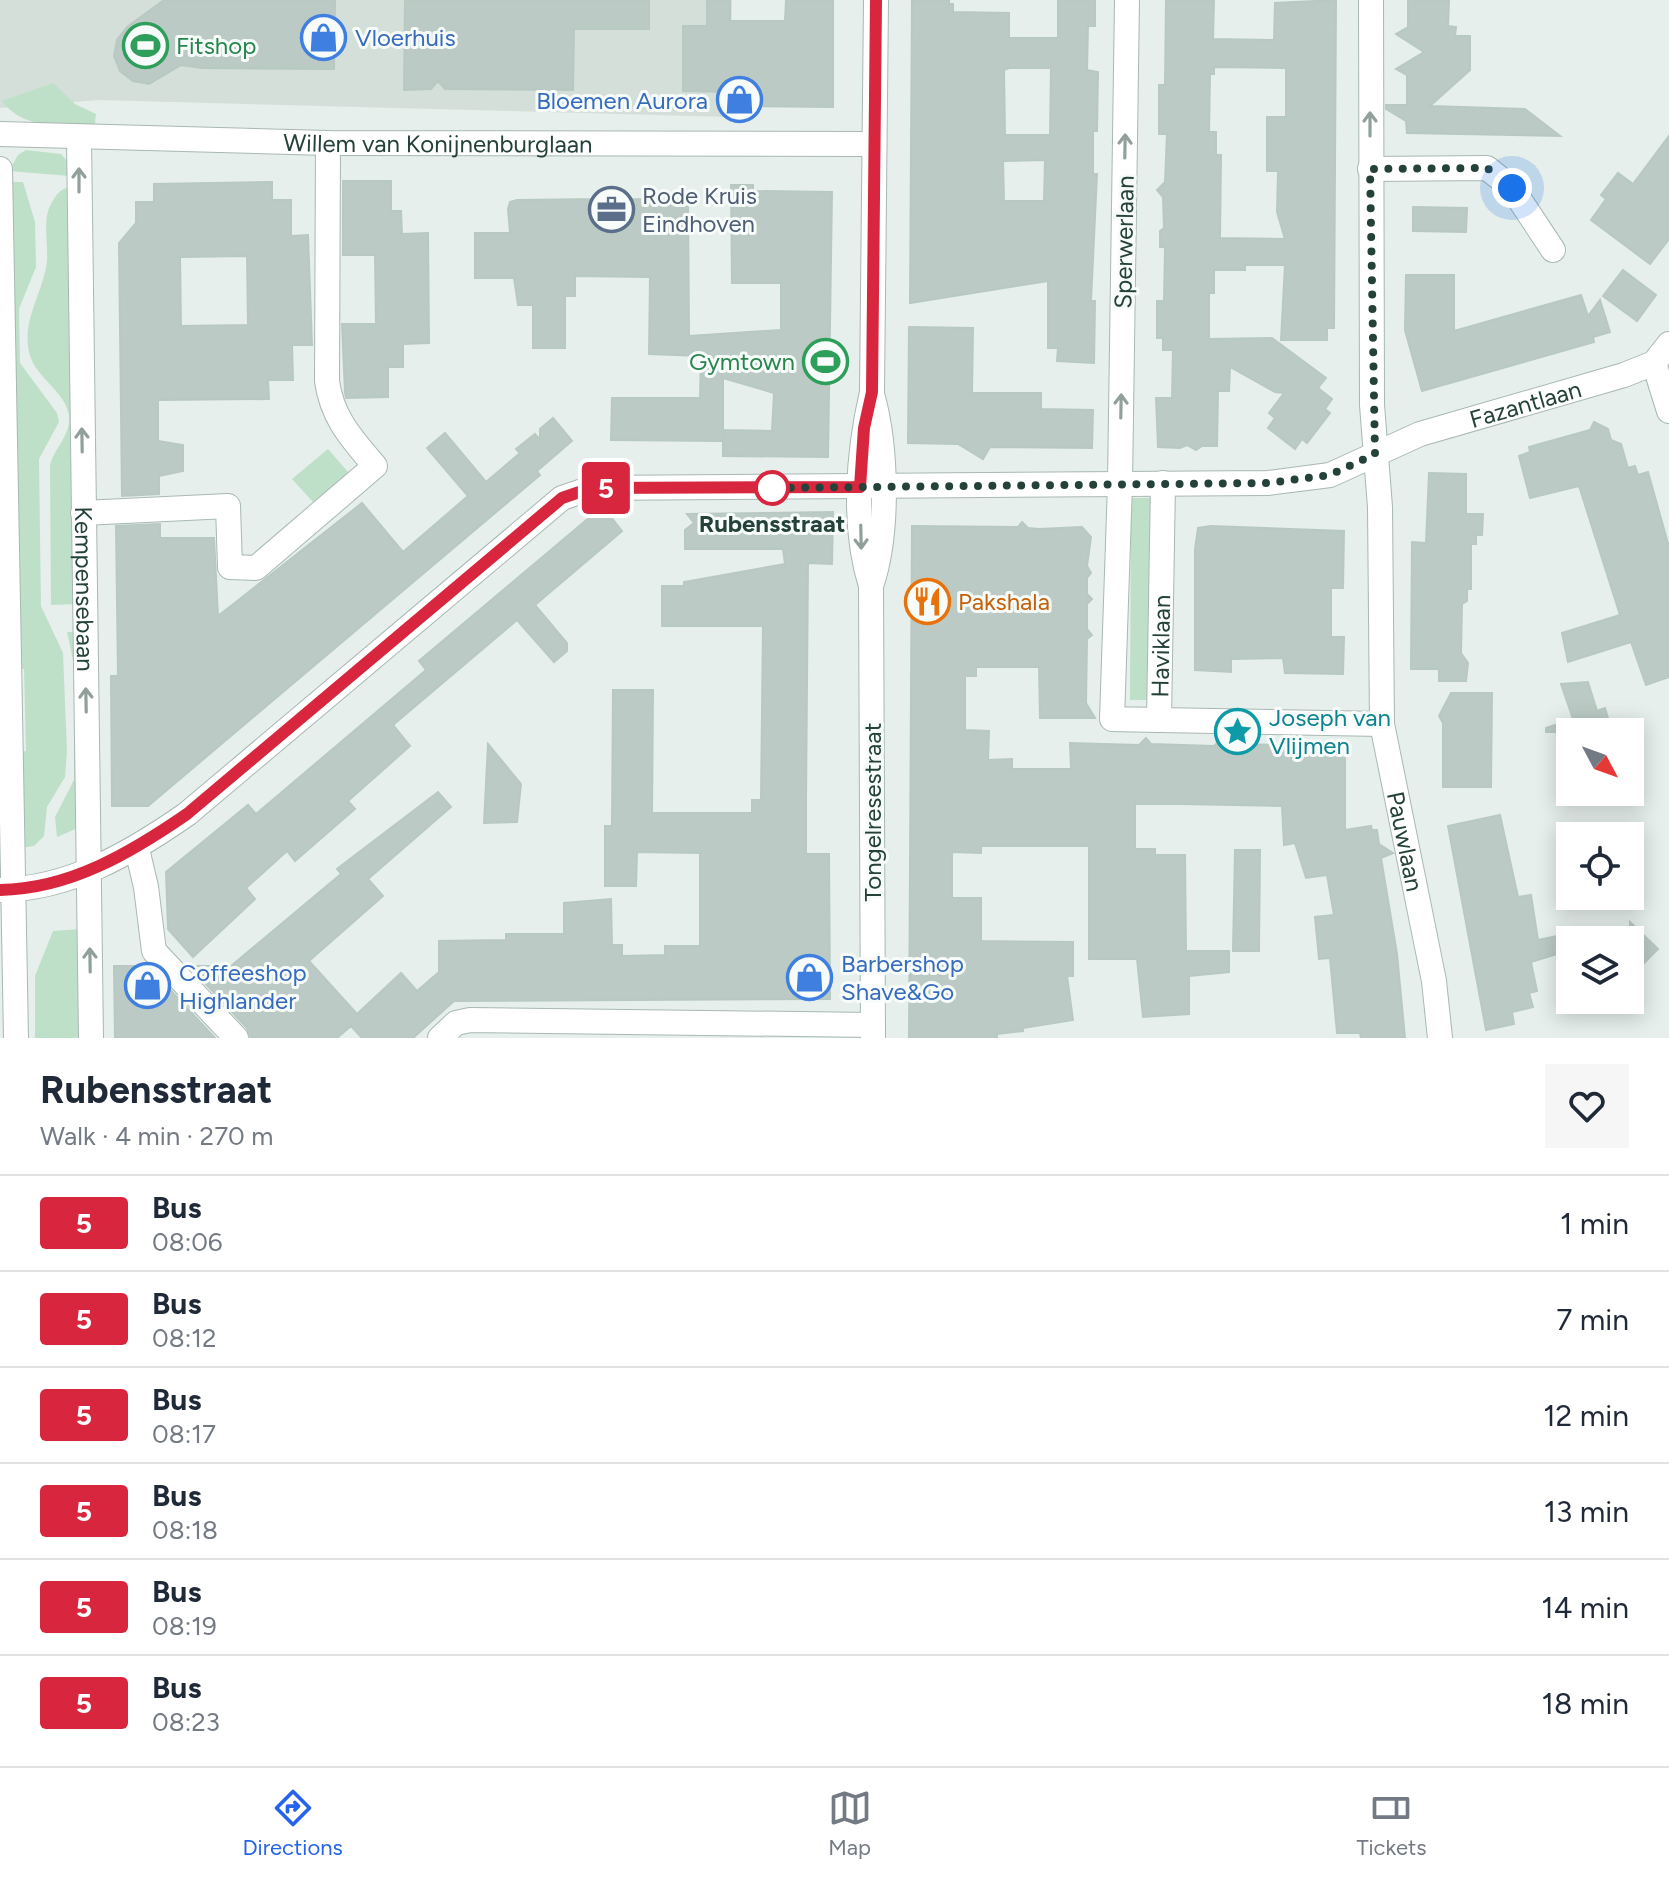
<!DOCTYPE html>
<html lang="en">
<head>
<meta charset="utf-8">
<style>
  body { margin:0; font-family:Figtree,sans-serif; background:#f6f6f7; color:#1f2937; height:100vh; display:flex; flex-direction:column; font-size:30px; white-space:nowrap }
  * { box-sizing:border-box; margin:0 }
  p { font-size:26px; color:#747a83 }
  .icon { flex:none; width:44px; height:44px; fill:none; stroke:currentColor; stroke-width:2; stroke-linecap:round; stroke-linejoin:round }
  .map { position:relative; height:1038px; overflow:hidden }
  .side { display:flex; flex-direction:column; background:#fff; flex:1 }
  .side>* { flex:none }
  .badge { padding:0 16px; border-radius:6px; font-size:28px; line-height:52px }
  .needle { width:52px; rotate:131deg }
  .tools { position:absolute; left:1556px; top:718px; display:grid; gap:16px }
  .tools a { display:grid; place-items:center; width:88px; height:88px; border-radius:0px; background:#fff; box-shadow:0 4px 20px #0003; font-size:40px }
  .you { position:absolute; width:40px; height:40px; margin:-20px; border:6px solid #fff; border-radius:50%; background:#1a73e8; box-shadow:0 0 0 12px #1a73e833 }
  .map>.badge { position:absolute; translate:-50% -50%; box-shadow:0 0 0 4px #fff }
  .round { display:grid; place-items:center; flex:none; width:84px; height:84px; border-radius:0px; background:#f6f6f7 }
  .headline { display:flex; align-items:center; justify-content:space-between; height:136px; padding:0 40px }
  h1 { font-size:38px; font-weight:700; line-height:60px }
  ul { padding:0; list-style:none }
  li { display:flex; align-items:center; gap:24px; height:96px; padding:0 40px; border-top:2px solid #e0e1e3 }
  li div { flex:1 }
  li b { display:block; font-size:30px }
  li em { font-style:normal }
  li .badge { min-width:88px; font-weight:700; text-align:center }
  .tabs { display:flex; justify-content:space-around; align-items:center; height:112px; border-top:2px solid #e0e1e3; background:#fff; font-size:22px; color:#747a83 }
  .tabs a { display:grid; justify-items:center; gap:4px }
  .tabs .active { color:#2563eb }
  .map>svg:first-child { display:block }
  .built { fill:#d4dfda }
  .green { fill:#bfe0c8 }
  .building { fill:#bbcac4; stroke:#b8c9c2; stroke-width:2; fill-rule:evenodd }
  .lines { fill:none; stroke-linecap:round; stroke-linejoin:round }
  .minor-casing { stroke:#a8b8b2; stroke-width:26 }
  .minor { stroke:#fff; stroke-width:24 }
  .oneway { stroke:#92a09c }
  .line-casing { stroke:#fff; stroke-width:18 }
  .line { stroke:#d7263d; stroke-width:12 }
  .walk { stroke:#24423a; stroke-width:8; stroke-dasharray:0 14.4 }
  .stop-dot { fill:#fff; stroke:#d7263d; stroke-width:4 }
  .labels { text-anchor:middle; dominant-baseline:central; stroke-width:6; stroke-linejoin:round; paint-order:stroke }
  .shop-label { font-size:24px; fill:#366cbe; stroke:#f7fbf9; text-anchor:start }
  .leisure-label { font-size:24px; fill:#27864d; stroke:#f7fbf9; text-anchor:start }
  .street-label { font-size:24px; fill:#24423a; stroke:#f7fbf9 }
  .service-label { font-size:24px; fill:#4e5e75; stroke:#f7fbf9; text-anchor:start }
  .stop-label { font-size:24px; font-weight:bold; fill:#24423a; stroke:#f7fbf9 }
  .food-label { font-size:24px; fill:#c56008; stroke:#f7fbf9; text-anchor:start }
  .culture-label { font-size:24px; fill:#0d838f; stroke:#f7fbf9; text-anchor:start }
</style>
</head>
<body>
<div class="map">
<svg width="1669" height="1038" viewBox="0 0 1669 1038">
  <rect width="100%" height="100%" fill="#e6efeb"/>
  <polygon class="built" points="0,0 732,0 729,117 99,100 0,108"/>
  <g class="green">
    <path d="M 53,83 L 75,104 L 96,114 L 95,124 C 62,124 24,131 2,101 Z"/>
    <polygon points="26,150 61,154 68,162 70,176 9,171 18,155"/>
    <polygon points="11,182 23,182 35,222 36,267 19,309 20,363 57,413 59,422 39,459 41,606 63,653 67,751 65,777 47,807 44,836 34,846 19,848 18,752 26,751 24,669 17,669"/>
    <path d="M 71,187 L 77,604 L 51,605 L 50,465 C 55,447 71,435 69,416 C 67,395 41,380 32,361 C 17,325 44,294 47,260 C 48,244 43,220 50,206 C 55,196 60,188 71,187 Z"/>
    <polygon points="328,449 349,473 314,503 292,479"/>
    <polygon points="1131,498 1150,498 1149,700 1130,700"/>
    <polygon points="67,632 77,632 80,827 57,837 55,817 74,780 74,665"/>
    <polygon points="80,929 82,1038 35,1038 35,976 53,931"/>
  </g>
  <g class="building">
    <polygon points="164,0 335,0 334,69 202,68 181,65 149,84 133,81 120,71 114,56 117,40 127,27"/>
    <polygon points="405,0 649,0 649,29 574,29 573,90 445,89 438,81 431,89 404,90"/>
    <polygon points="707,0 730,0 730,21 785,21 786,0 833,0 833,107 732,106 732,92 683,91 683,26 707,26"/>
    <path d="M 912,0 L 949,0 L 949,4 L 953,4 L 953,12 L 1009,13 L 1009,38 L 1058,38 L 1058,0 L 1095,0 L 1095,26 L 1088,26 L 1087,70 L 1098,72 L 1097,131 L 1093,131 L 1093,174 L 1097,174 L 1091,301 L 1095,301 L 1094,363 L 1057,361 L 1058,348 L 1048,348 L 1048,281 L 910,303 ZM 1009,68 L 1051,68 L 1050,135 L 1005,135 L 1004,70 ZM 1045,160 L 1044,201 L 1004,201 L 1003,161 Z"/>
    <path d="M 1166,0 L 1214,0 L 1213,39 L 1274,40 L 1275,3 L 1336,0 L 1334,328 L 1327,328 L 1327,340 L 1281,340 L 1285,265 L 1245,265 L 1245,270 L 1214,270 L 1214,293 L 1209,293 L 1209,339 L 1272,338 L 1326,378 L 1318,388 L 1332,399 L 1325,409 L 1330,413 L 1307,443 L 1302,439 L 1295,449 L 1268,428 L 1275,418 L 1269,413 L 1284,393 L 1275,392 L 1230,367 L 1229,391 L 1218,391 L 1217,446 L 1202,446 L 1196,450 L 1187,445 L 1180,448 L 1158,447 L 1156,398 L 1172,398 L 1173,350 L 1163,350 L 1163,338 L 1157,338 L 1157,301 L 1164,301 L 1165,247 L 1160,247 L 1160,231 L 1164,228 L 1163,197 L 1157,190 L 1165,182 L 1167,134 L 1159,134 L 1159,85 L 1165,85 ZM 1214,67 L 1286,68 L 1286,117 L 1267,117 L 1267,171 L 1278,171 L 1277,212 L 1285,239 L 1220,238 L 1221,155 L 1216,155 L 1216,132 L 1209,132 L 1210,74 L 1214,74 Z"/>
    <polygon points="1408,0 1449,0 1448,26 1456,27 1455,36 1470,36 1470,70 1430,106 1525,109 1560,136 1407,133 1406,121 1386,109 1386,105 1407,105 1407,75 1396,69 1424,52 1396,34 1408,27"/>
    <polygon points="1669,136 1669,239 1650,264 1591,220 1606,199 1601,195 1618,173 1633,184"/>
    <polygon points="343,181 391,181 391,211 401,211 402,234 428,233 429,343 403,344 403,367 388,367 388,397 346,398 345,393 342,324 376,324 375,255 343,255"/>
    <path d="M 272,182 L 272,200 L 291,200 L 291,236 L 308,235 L 312,345 L 292,345 L 293,380 L 268,380 L 269,399 L 158,400 L 158,441 L 183,445 L 183,471 L 159,476 L 159,494 L 122,496 L 119,243 L 136,223 L 136,202 L 154,202 L 154,184 ZM 247,256 L 248,325 L 181,326 L 180,257 Z"/>
    <path d="M 731,185 L 753,185 L 753,191 L 832,192 L 828,457 L 723,456 L 723,441 L 611,440 L 612,398 L 700,398 L 701,356 L 649,354 L 650,277 L 575,276 L 575,296 L 565,296 L 565,348 L 533,348 L 533,305 L 518,305 L 514,278 L 475,278 L 475,233 L 510,233 L 508,209 L 510,202 L 517,200 L 601,199 L 601,194 L 623,194 L 623,199 L 688,200 L 689,336 L 781,330 L 781,283 L 732,283 ZM 723,378 L 774,393 L 772,431 L 723,430 L 723,438 Z"/>
    <polygon points="1413,207 1467,208 1466,232 1413,231"/>
    <polygon points="1623,270 1656,295 1637,321 1603,296"/>
    <polygon points="1406,275 1454,275 1454,331 1581,295 1588,316 1600,300 1610,332 1593,337 1594,342 1422,391 1405,330"/>
    <polygon points="909,327 973,328 972,393 1041,393 1041,409 1093,410 1092,448 990,447 983,459 958,444 908,443"/>
    <polygon points="553,418 572,441 537,471 540,475 148,806 112,806 111,676 118,676 116,526 160,524 160,538 214,538 218,616 362,503 403,552 468,496 427,448 445,433 486,482 520,453 516,449 535,434 540,440 540,429"/>
    <polygon points="1594,422 1608,429 1611,440 1621,444 1628,468 1635,466 1638,475 1648,472 1669,547 1669,677 1646,685 1631,642 1568,662 1562,633 1620,615 1579,486 1530,498 1519,456 1530,452 1529,447 1590,430"/>
    <polygon points="1429,473 1466,474 1466,514 1483,514 1482,535 1476,535 1476,544 1471,544 1471,589 1467,589 1467,601 1462,604 1461,653 1468,663 1466,681 1439,681 1439,669 1411,669 1412,542 1426,543"/>
    <polygon points="596,512 601,518 607,512 622,531 535,605 567,643 567,651 554,662 517,620 393,725 410,746 348,801 355,809 295,861 287,851 246,888 255,899 193,957 168,929 166,872 248,805 256,814 426,670 419,661"/>
    <polygon points="833,512 832,564 808,563 806,800 806,854 829,854 830,999 454,1001 413,1038 362,1038 351,1026 337,1038 251,1038 247,1028 189,966 209,966 218,977 341,874 337,869 438,792 451,807 368,879 383,896 309,961 357,1014 401,973 417,991 439,972 439,941 506,940 506,934 564,934 564,903 611,899 612,945 622,945 622,956 665,955 665,946 700,946 700,853 637,852 636,886 605,886 605,826 612,826 613,690 653,690 652,813 752,813 752,800 761,800 763,626 662,626 662,586 684,586 684,582 785,564 783,549 685,549 685,530 694,523 687,514"/>
    <polygon points="1022,522 1028,528 1039,529 1082,527 1091,537 1087,566 1091,573 1087,578 1087,594 1092,599 1087,604 1087,629 1092,635 1087,639 1086,703 1095,718 1040,718 1039,667 976,667 976,676 965,676 965,730 989,731 988,760 1012,759 1012,769 1071,769 1070,743 1139,745 1146,738 1151,744 1214,746 1222,738 1227,744 1341,746 1341,757 1345,758 1345,830 1371,826 1372,830 1377,830 1379,844 1393,853 1381,858 1397,954 1405,1038 1361,1038 1360,1033 1337,1033 1330,958 1319,959 1315,917 1334,915 1327,875 1306,878 1295,843 1284,845 1282,806 1180,804 1135,804 1135,849 1155,849 1155,855 1185,855 1186,951 1229,951 1229,972 1189,976 1189,1014 1143,1017 1137,959 1089,959 1089,846 981,846 981,853 952,852 952,898 981,898 981,941 1073,942 1073,976 1067,976 1073,1020 1023,1028 1023,1031 997,1034 997,1038 909,1038 912,526 1018,527"/>
    <polygon points="1211,526 1344,531 1343,588 1331,588 1331,637 1344,637 1343,674 1285,673 1283,658 1231,659 1231,672 1195,670 1195,549 1198,528"/>
    <polygon points="1588,682 1597,711 1605,708 1612,732 1546,732 1546,728 1573,719 1561,684"/>
    <polygon points="1451,693 1492,693 1491,787 1443,787 1443,723 1439,716"/>
    <polygon points="488,744 521,784 517,822 484,823"/>
    <polygon points="1500,815 1518,897 1531,895 1538,940 1577,932 1579,940 1570,940 1570,950 1531,962 1537,991 1529,993 1533,1007 1512,1012 1514,1024 1486,1030 1448,826"/>
    <polygon points="1235,850 1260,850 1259,951 1233,951"/>
    <polygon points="1630,922 1658,949 1630,977"/>
    <polygon points="114,966 148,966 215,1038 115,1038"/>
  </g>
  <g class="lines">
    <defs>
      <g id="minor">
        <path id="s1" d="M 1127,0 L 1120,484 L 1112,719 L 1159,720 L 1163,483"/>
        <path id="s2" d="M 1371,0 L 1372,405 L 1380,507 L 1382,724 L 1434,981 L 1440,1038"/>
        <path id="s3" d="M 0,134 L 328,143 L 874,144"/>
        <path id="s4" d="M 79,139 L 91,1038"/>
        <polyline points="0,169 16,1038"/>
        <polyline points="1370,169 1487,168 1512,188 1553,250"/>
        <polyline points="1654,363 1669,411"/>
        <path d="M 83,513 L 228,506 L 230,567 L 256,568 L 375,466 C 352,439 332,418 327,381 L 328,143"/>
        <path d="M 871,586 C 889,534 887,447 872,394"/>
        <polyline points="1159,720 1382,724"/>
        <polyline points="137,849 146,887 154,951 236,1038"/>
        <path id="s5" d="M 0,890 C 70,889 131,853 187,814 L 562,498 L 591,488 L 1268,483 L 1330,475 L 1420,434 L 1624,375 L 1654,363 L 1669,344"/>
        <polyline points="440,1038 456,1023 470,1020 873,1025"/>
        <path d="M 873,1038 L 871,586 C 852,526 858,453 872,392 L 876,0"/>
      </g>
    </defs>
    <use href="#minor" class="minor-casing"/>
    <use href="#minor" class="minor"/>
  </g>
  <defs><path id="oneway-shaft" d="M-6 0H5M1.5-3L5.5 0L1.5 3" fill="none" stroke-width="1.6" stroke-linecap="round" stroke-linejoin="round" transform="scale(2)"/></defs>
  <g class="oneway">
    <use href="#oneway-shaft" transform="translate(1370 124) rotate(-90)"/>
    <use href="#oneway-shaft" transform="translate(1125 146) rotate(-89)"/>
    <use href="#oneway-shaft" transform="translate(79 180) rotate(-90)"/>
    <use href="#oneway-shaft" transform="translate(1121 406) rotate(-89)"/>
    <use href="#oneway-shaft" transform="translate(82 440) rotate(-91)"/>
    <use href="#oneway-shaft" transform="translate(861 537) rotate(89)"/>
    <use href="#oneway-shaft" transform="translate(86 700) rotate(-91)"/>
    <use href="#oneway-shaft" transform="translate(90 960) rotate(-91)"/>
  </g>
  <g class="lines">
    <defs>
      <path id="line" d="M 0,890 C 70,889 132,852 187,814 L 562,498 L 591,488 L 860,487 L 864,428 L 872,392 L 876,0"/>
    </defs>
    <use href="#line" class="line-casing"/>
    <use href="#line" class="line"/>
    <polyline class="walk" points="772,488 767,488 1268,483 1330,475 1375,454 1370,169 1487,168 1512,188"/>
  </g>
  <defs>
    <symbol id="shop-ring" viewBox="-11 -11 22 22"><circle r="9.5" fill="#f7fbf9" stroke="#3f7fe0" stroke-width="1.5"/><path d="M-5-2.5h2.3a2.7 3.5 0 0 1 5.4 0H5L5.5 6h-11ZM-1.5-2.5h3a1.5 2.3 0 0 0-3 0Z" fill="#3f7fe0"/></symbol>
    <symbol id="stadium-ring" viewBox="-11 -11 22 22"><circle r="9.5" fill="#f7fbf9" stroke="#2e9e5b" stroke-width="1.5"/><path d="M0-5a6.5 5 0 1 0 0 10a6.5 5 0 1 0 0-10ZM-3.5-1.8h7v3.6h-7Z" fill="#2e9e5b"/></symbol>
    <symbol id="office-ring" viewBox="-11 -11 22 22"><circle r="9.5" fill="#f7fbf9" stroke="#5c6f8a" stroke-width="1.5"/><path d="M-6-3h4V-5.5h4V-3h4V5H-6ZM-1-4.5V-3h2v-1.5ZM-6 0V1H6V0Z" fill="#5c6f8a"/></symbol>
    <symbol id="restaurant-ring" viewBox="-11 -11 22 22"><circle r="9.5" fill="#f7fbf9" stroke="#e8710a" stroke-width="1.5"/><path d="M-5-6h1v4h1v-4h1v4h1v-4h1v5L-1.5 .5V6h-2V.5L-5-1ZM5-6V6H3V1.5H1.5Q1.5-4 5-6Z" fill="#e8710a"/></symbol>
    <symbol id="sight-ring" viewBox="-11 -11 22 22"><circle r="9.5" fill="#f7fbf9" stroke="#0f9aa8" stroke-width="1.5"/><path d="M0-6L1.8-2.2L6-1.7L2.9 1.2L3.7 5.4L0 3.3L-3.7 5.4L-2.9 1.2L-6-1.7L-1.8-2.2Z" fill="#0f9aa8"/></symbol>
  </defs>
  <g fill-rule="evenodd">
    <use href="#shop-ring" x="298" y="12" width="51" height="51"/>
    <use href="#stadium-ring" x="120" y="20" width="51" height="51"/>
    <use href="#shop-ring" x="714" y="74" width="51" height="51"/>
    <use href="#office-ring" x="586" y="184" width="51" height="51"/>
    <use href="#stadium-ring" x="800" y="336" width="51" height="51"/>
    <use href="#restaurant-ring" x="902" y="576" width="51" height="51"/>
    <use href="#sight-ring" x="1212" y="706" width="51" height="51"/>
    <use href="#shop-ring" x="784" y="952" width="51" height="51"/>
    <use href="#shop-ring" x="122" y="960" width="51" height="51"/>
  </g>
  <circle class="stop-dot" cx="772" cy="488" r="16"/>
  <g class="labels">
    <g class="shop-label">
      <text x="355" y="37">Vloerhuis</text>
      <text x="708" y="100" text-anchor="end">Bloemen Aurora</text>
      <text x="841" y="963">Barbershop<tspan x="841" dy="28">Shave&amp;Go</tspan></text>
      <text x="179" y="972">Coffeeshop<tspan x="179" dy="28">Highlander</tspan></text>
    </g>
    <g class="leisure-label">
      <text x="176" y="45">Fitshop</text>
      <text x="795" y="361" text-anchor="end">Gymtown</text>
    </g>
    <g class="street-label">
      <text stroke="none"><textPath href="#s3" startOffset="438">Willem van Konijnenburglaan</textPath></text>
      <text transform="translate(1124 242) rotate(-89)">Sperwerlaan</text>
      <text stroke="none"><textPath href="#s5" startOffset="1674">Fazantlaan</textPath></text>
      <text stroke="none"><textPath href="#s4" startOffset="450">Kempensebaan</textPath></text>
      <text stroke="none"><textPath href="#s1" startOffset="840">Haviklaan</textPath></text>
      <text transform="translate(872 812) rotate(-90)">Tongelresestraat</text>
      <text stroke="none"><textPath href="#s2" startOffset="844">Pauwlaan</textPath></text>
    </g>
    <g class="service-label">
      <text x="642" y="195">Rode Kruis<tspan x="642" dy="28">Eindhoven</tspan></text>
    </g>
    <g class="stop-label">
      <text x="772" y="523">Rubensstraat</text>
    </g>
    <g class="food-label">
      <text x="958" y="601">Pakshala</text>
    </g>
    <g class="culture-label">
      <text x="1269" y="717">Joseph van<tspan x="1269" dy="28">Vlijmen</tspan></text>
    </g>
  </g>
</svg>
<div class="tools">
<a><svg class="needle" viewBox="-14 -14 28 28"><path d="M0-13l5 13h-10z" fill="#e53935"/><path d="M0 13l5-13h-10z" fill="#747a83"/></svg></a>
<a><svg class="icon" aria-label="locate" viewBox="0 0 24 24"><circle cx="12" cy="12" r="6"/><path d="M12 2v4M12 18v4M2 12h4M18 12h4"/></svg></a>
<a><svg class="icon" aria-label="layers" viewBox="0 0 24 24"><path d="M12 4l9 5-9 5-9-5zM3 14l9 5 9-5"/></svg></a>
</div>
<div class="you" style="left:1512px;top:188px"></div>
<b class="badge" style="left:606px;top:488px;background:#d7263d;color:#fff">5</b>
</div>
<section class="side">
<div class="headline"><div><h1>Rubensstraat</h1><p>Walk · 4 min · 270 m</p></div><a class="round"><svg class="icon" aria-label="heart" viewBox="0 0 24 24"><path d="M12 20l-8-8c-3-5 5-10 8-4 3-6 11-1 8 4z"/></svg></a></div>
<ul>
<li><span class="badge" style="background:#d7263d;color:#fff">5</span><div><b>Bus</b><p>08:06</p></div><em>1 min</em></li>
<li><span class="badge" style="background:#d7263d;color:#fff">5</span><div><b>Bus</b><p>08:12</p></div><em>7 min</em></li>
<li><span class="badge" style="background:#d7263d;color:#fff">5</span><div><b>Bus</b><p>08:17</p></div><em>12 min</em></li>
<li><span class="badge" style="background:#d7263d;color:#fff">5</span><div><b>Bus</b><p>08:18</p></div><em>13 min</em></li>
<li><span class="badge" style="background:#d7263d;color:#fff">5</span><div><b>Bus</b><p>08:19</p></div><em>14 min</em></li>
<li><span class="badge" style="background:#d7263d;color:#fff">5</span><div><b>Bus</b><p>08:23</p></div><em>18 min</em></li>
</ul>
</section>
<nav class="tabs">
<a class="active"><svg class="icon" aria-label="directions" viewBox="0 0 24 24"><path d="M12 3l9 9-9 9-9-9zM9 14v-3h6M13 9l2 2-2 2"/></svg>Directions</a>
<a><svg class="icon" aria-label="map" viewBox="0 0 24 24"><path d="M3 6l6-2 6 2 6-2v14l-6 2-6-2-6 2zM9 4v14M15 6v14"/></svg>Map</a>
<a><svg class="icon" aria-label="tickets" viewBox="0 0 24 24"><path d="M3 7h18v10H3zM15 7v10"/></svg>Tickets</a>
</nav>
</body>
</html>
